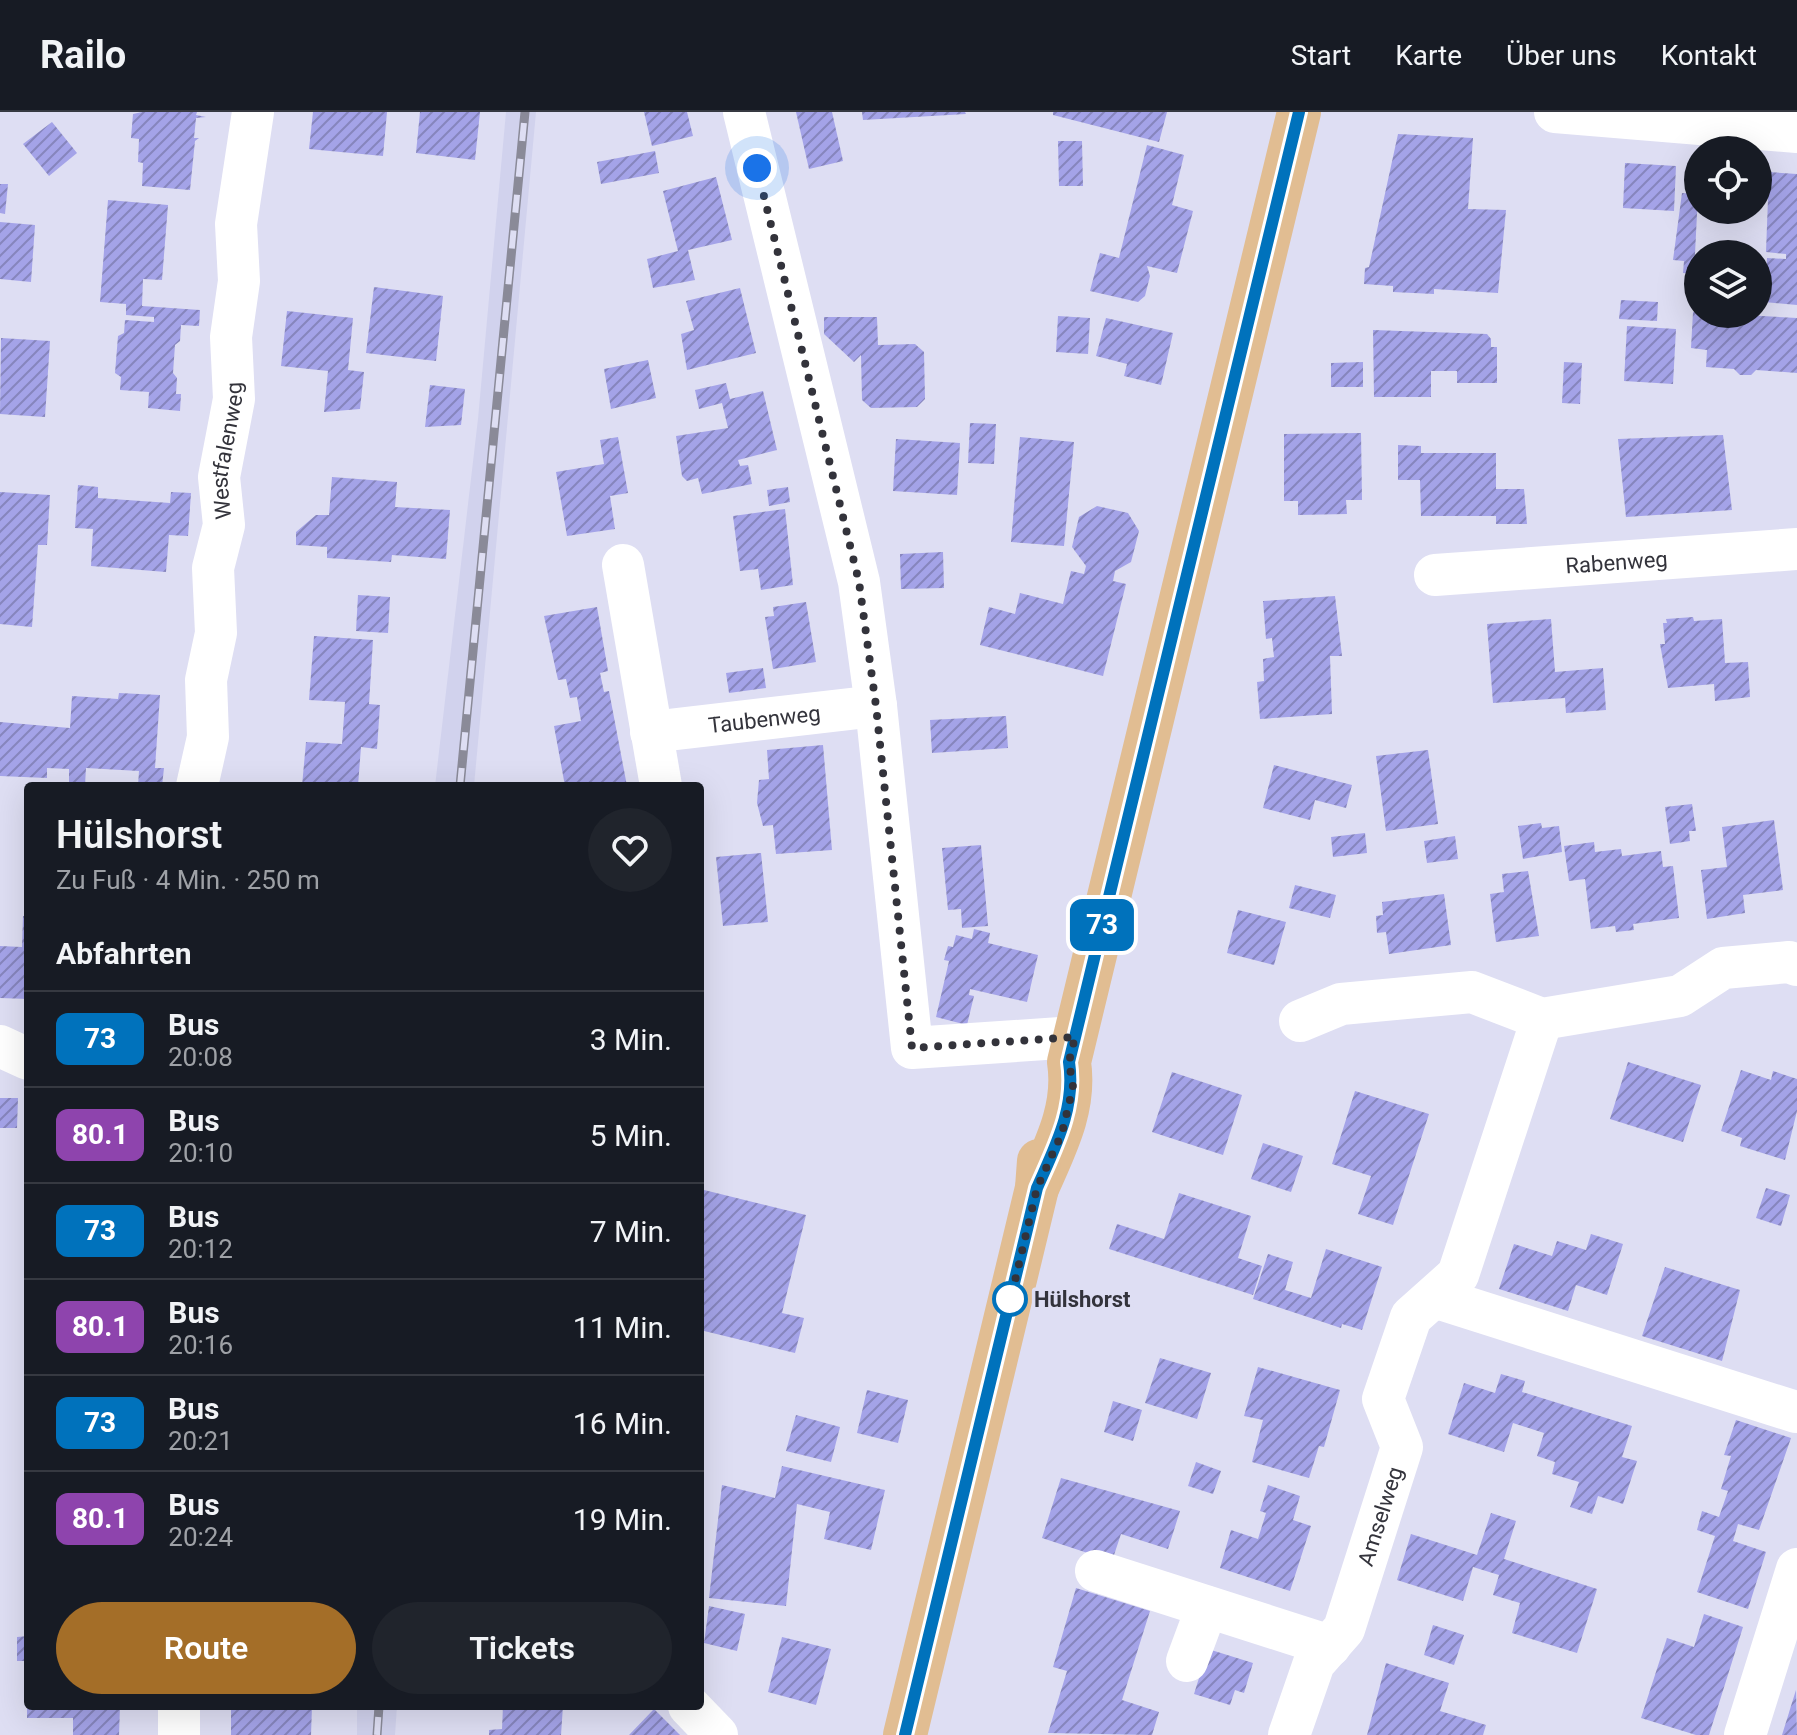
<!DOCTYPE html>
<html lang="de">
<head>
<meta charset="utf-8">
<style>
  body { margin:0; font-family:Roboto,sans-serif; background:#20242c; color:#f1f3f6; height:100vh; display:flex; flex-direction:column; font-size:30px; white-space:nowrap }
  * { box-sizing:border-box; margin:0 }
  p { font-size:26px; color:#9ea1a6 }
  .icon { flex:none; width:44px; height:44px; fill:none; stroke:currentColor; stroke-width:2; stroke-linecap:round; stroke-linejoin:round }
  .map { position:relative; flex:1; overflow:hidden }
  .side { position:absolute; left:24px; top:670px; width:680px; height:928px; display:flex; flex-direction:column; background:#171b24; border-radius:8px; box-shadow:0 8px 32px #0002 }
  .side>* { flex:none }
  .badge { padding:0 16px; border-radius:12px; font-size:28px; line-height:52px }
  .fabs { position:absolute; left:1684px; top:24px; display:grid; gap:16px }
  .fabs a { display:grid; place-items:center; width:88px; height:88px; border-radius:50%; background:#171b24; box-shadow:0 8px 32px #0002; font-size:40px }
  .you { position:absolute; width:40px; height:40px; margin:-20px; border:6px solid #fff; border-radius:50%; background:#1a73e8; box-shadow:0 0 0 12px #1a73e833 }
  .map>.badge { position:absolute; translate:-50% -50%; box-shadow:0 0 0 4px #fff }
  h2 { padding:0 32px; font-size:30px; line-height:72px }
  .round { display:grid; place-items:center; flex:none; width:84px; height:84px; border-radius:42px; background:#20242c }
  .headline { display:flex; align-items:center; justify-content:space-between; height:136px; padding:0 32px }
  h1 { font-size:38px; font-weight:600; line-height:60px }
  .action { display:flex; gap:16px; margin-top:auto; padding:16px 32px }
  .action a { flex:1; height:92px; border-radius:48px; background:#a46e28; color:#fff; font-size:32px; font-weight:600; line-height:92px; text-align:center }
  .action a+a { background:#20242c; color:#f1f3f6 }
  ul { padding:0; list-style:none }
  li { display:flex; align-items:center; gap:24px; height:96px; padding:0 32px; border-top:2px solid #363941 }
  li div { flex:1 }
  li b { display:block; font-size:30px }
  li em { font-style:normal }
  li .badge { min-width:88px; font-weight:700; text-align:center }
  header { display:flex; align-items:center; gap:48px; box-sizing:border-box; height:112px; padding:0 40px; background:#171b24; border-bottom:2px solid #363941 }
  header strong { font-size:38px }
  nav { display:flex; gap:44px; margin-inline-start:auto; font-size:28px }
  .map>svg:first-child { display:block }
  .built { fill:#d1d2ed }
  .building { fill:url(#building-hatch) }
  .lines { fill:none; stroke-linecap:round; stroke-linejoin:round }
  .minor { stroke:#fff; stroke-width:42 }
  .major { stroke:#e1bd92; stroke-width:44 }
  .rail-casing { stroke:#8a8a98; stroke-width:9 }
  .rail { stroke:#dedef3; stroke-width:6; stroke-dasharray:18; stroke-linecap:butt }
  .line-casing { stroke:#fff; stroke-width:18 }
  .line { stroke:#0072bc; stroke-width:12 }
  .walk { stroke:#33333b; stroke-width:8; stroke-dasharray:0 14.4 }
  .stop-dot { fill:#fff; stroke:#0072bc; stroke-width:4 }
  .labels { text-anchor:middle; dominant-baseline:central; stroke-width:7; stroke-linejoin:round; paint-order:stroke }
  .street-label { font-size:22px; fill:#33333b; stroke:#dedef3 }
  .stop-label { font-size:22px; font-weight:bold; fill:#33333b; stroke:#dedef3; text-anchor:start }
</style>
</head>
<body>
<header>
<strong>Railo</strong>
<nav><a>Start</a><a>Karte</a><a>Über uns</a><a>Kontakt</a></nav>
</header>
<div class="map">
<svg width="1797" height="1623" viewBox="0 0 1797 1623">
  <defs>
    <pattern id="building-hatch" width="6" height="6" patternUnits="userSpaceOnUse" patternTransform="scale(2)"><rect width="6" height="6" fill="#a4a3e8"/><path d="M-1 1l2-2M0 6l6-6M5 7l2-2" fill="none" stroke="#8685bd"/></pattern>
  </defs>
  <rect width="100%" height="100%" fill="#dedef3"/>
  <g class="built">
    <polygon points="506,0 536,0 474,674 435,674 478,307"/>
    <polygon points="357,1594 397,1594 395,1623 357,1623"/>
  </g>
  <g class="building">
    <polygon points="142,0 197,0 196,3 206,5 196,6 194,26 199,26 195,29 190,78 142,74 143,51 138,50 139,27 131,26 133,2"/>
    <polygon points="313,0 387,0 383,44 309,37"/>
    <polygon points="420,0 480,0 475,48 416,41"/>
    <polygon points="644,0 687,0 693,24 652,34"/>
    <polygon points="796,0 832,0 843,49 809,57"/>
    <polygon points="862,0 965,0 966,2 863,8"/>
    <polygon points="1053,0 1167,0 1159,30 1053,3"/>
    <polygon points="52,10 77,41 49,64 23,32"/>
    <polygon points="1398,22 1473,26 1468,97 1506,98 1498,181 1434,177 1434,182 1393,180 1393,174 1364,172 1365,156 1369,155"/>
    <polygon points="1058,29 1082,29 1083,74 1059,74"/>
    <polygon points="1147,33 1184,43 1172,93 1193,99 1177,161 1147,154 1150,164 1145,184 1138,190 1090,179 1100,141 1119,146"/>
    <polygon points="655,39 659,61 601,72 597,50"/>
    <polygon points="1625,51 1676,54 1674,99 1623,96"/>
    <polygon points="1769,60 1797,62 1797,193 1764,190 1767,146 1786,147 1786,142 1766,140"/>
    <polygon points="716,65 732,128 688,138 695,168 653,176 647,147 678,139 663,79"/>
    <polygon points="0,72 8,72 5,102 0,101"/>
    <polygon points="1682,81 1698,82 1694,162 1683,161 1684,149 1673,148"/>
    <polygon points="108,88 168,93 162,168 143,167 142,194 200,198 199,214 181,213 180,229 175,233 173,261 177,266 176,282 181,282 180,299 148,296 149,280 120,278 121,265 115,261 118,224 124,221 125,208 154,210 154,205 126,203 126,192 100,190"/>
    <polygon points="0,110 35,113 31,170 0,167"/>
    <polygon points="374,175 443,184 436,249 366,241"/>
    <polygon points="740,176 756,241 687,258 681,222 694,218 686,189"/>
    <polygon points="1621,188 1658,190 1657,209 1619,207"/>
    <polygon points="287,199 353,206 348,258 364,260 360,297 324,300 328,259 281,254"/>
    <polygon points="1693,200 1797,206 1797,261 1756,258 1751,263 1740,263 1734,257 1706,255 1707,238 1691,236"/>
    <polygon points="1058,204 1090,206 1088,242 1056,240"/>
    <polygon points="824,205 877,205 878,233 915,232 924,240 925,287 917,295 871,296 862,288 861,243 854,250 824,222"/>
    <polygon points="1106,206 1173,221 1161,273 1124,264 1127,252 1096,244"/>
    <polygon points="1627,214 1676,217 1673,272 1624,269"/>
    <polygon points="1373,218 1487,222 1491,227 1491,235 1497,235 1497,271 1457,271 1457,259 1431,259 1431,285 1374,285"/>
    <polygon points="1,226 50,229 45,305 0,302"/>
    <polygon points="648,248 656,286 611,297 604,257"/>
    <polygon points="1363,250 1363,275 1331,275 1331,251"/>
    <polygon points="1564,250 1582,251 1580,292 1562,291"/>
    <polygon points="726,271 730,287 763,279 777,338 738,348 740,354 748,353 752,372 702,382 698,366 687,369 682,364 676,324 728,316 722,291 699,297 695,278"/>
    <polygon points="430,273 465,277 461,313 425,315"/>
    <polygon points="970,311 996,312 994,352 968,351"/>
    <polygon points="1361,321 1362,388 1346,388 1347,402 1298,403 1298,389 1284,389 1284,322"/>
    <polygon points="1723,323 1732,398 1626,405 1618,327"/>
    <polygon points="618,325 628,381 610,384 615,417 567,424 556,360 604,352 600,328"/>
    <polygon points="1020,325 1074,330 1064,434 1011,430"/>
    <polygon points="896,327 960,331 957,383 893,379"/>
    <polygon points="1398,333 1421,334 1421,341 1496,341 1496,377 1524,377 1527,412 1496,412 1496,404 1421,404 1420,368 1398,368"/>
    <polygon points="332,365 397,370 395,395 450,398 446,447 392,443 391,450 327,446 327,435 296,433 296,420 316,403 329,403"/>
    <polygon points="78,373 98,375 98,386 170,391 171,380 191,381 188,424 169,423 166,460 91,454 93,417 75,416"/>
    <polygon points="788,375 790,390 769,394 767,378"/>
    <polygon points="0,380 50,383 47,433 38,433 32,515 0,512"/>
    <polygon points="1097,394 1128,401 1139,419 1131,450 1115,459 1113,469 1126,472 1103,564 980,533 989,495 1015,502 1020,481 1063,492 1071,459 1084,462 1086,454 1072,435 1079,405"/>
    <polygon points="785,397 793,473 761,478 758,457 740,459 733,404"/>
    <polygon points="943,440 944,476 901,477 900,442"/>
    <polygon points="358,483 390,485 388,521 356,519"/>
    <polygon points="1335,484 1342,544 1330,544 1332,602 1260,607 1257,570 1264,569 1263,547 1274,545 1272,526 1266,527 1263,489"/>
    <polygon points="806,490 816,550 773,557 765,505 774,504 773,495"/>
    <polygon points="597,495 608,559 600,561 604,580 609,579 627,674 565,674 554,614 581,609 577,585 570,586 566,567 558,568 544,504"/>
    <polygon points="1693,505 1694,509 1722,507 1725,551 1748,550 1750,585 1715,589 1714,572 1668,576 1660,532 1665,532 1663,511 1667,511 1666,507"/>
    <polygon points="1551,507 1555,560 1603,556 1606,598 1566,601 1565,586 1493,591 1487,512"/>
    <polygon points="314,524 373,528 369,592 380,593 377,637 361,635 358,674 302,674 306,630 342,632 345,590 309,588"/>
    <polygon points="763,556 766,576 729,581 726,561"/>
    <polygon points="119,581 160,583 155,656 164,656 162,674 138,674 139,659 86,656 85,673 69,672 69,657 47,656 47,666 0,664 0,610 70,616 72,584 118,587"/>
    <polygon points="1006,604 1008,636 932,641 930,608"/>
    <polygon points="823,633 832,738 776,742 773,713 763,714 757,691 759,668 769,667 767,638"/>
    <polygon points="1428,638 1438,712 1386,719 1376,644"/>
    <polygon points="1274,653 1352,673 1346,696 1315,688 1310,708 1263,696"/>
    <polygon points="1692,692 1696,719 1689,719 1690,729 1670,732 1665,695"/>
    <polygon points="1774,708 1783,778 1743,783 1745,801 1707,807 1701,758 1727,755 1722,715"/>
    <polygon points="1541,711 1542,716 1559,714 1562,740 1523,747 1518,714"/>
    <polygon points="1365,721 1367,741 1333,745 1331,725"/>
    <polygon points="1455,724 1458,747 1427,751 1424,729"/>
    <polygon points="1594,730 1595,740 1621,737 1622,744 1661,739 1663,755 1673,754 1679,806 1633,812 1634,818 1616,820 1615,814 1591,817 1585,767 1569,769 1564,734"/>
    <polygon points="981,733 988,814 962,816 961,797 948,798 942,736"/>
    <polygon points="761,741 768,810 723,814 716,745"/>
    <polygon points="1528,759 1539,824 1496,830 1490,782 1504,780 1502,762"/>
    <polygon points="1295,773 1336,783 1330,806 1289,796"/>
    <polygon points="1444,782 1451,833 1389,842 1386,820 1377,821 1376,804 1383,803 1382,790"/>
    <polygon points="1238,798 1286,810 1274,853 1227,841"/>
    <polygon points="23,804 28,804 28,887 0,886 0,834 22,835"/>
    <polygon points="974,817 990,821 988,831 1038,843 1027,890 970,877 969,883 974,884 967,913 936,905 949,849 944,848 948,834 953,835 956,823 972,827"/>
    <polygon points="1628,950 1701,973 1683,1030 1610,1007"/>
    <polygon points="1741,958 1771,968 1773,959 1797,967 1797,999 1785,1048 1740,1034 1742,1026 1721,1019"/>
    <polygon points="1172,960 1242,983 1223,1043 1152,1020"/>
    <polygon points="1355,979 1429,1002 1393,1113 1358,1102 1371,1064 1332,1052"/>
    <polygon points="0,986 18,986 17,1016 0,1016"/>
    <polygon points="1263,1031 1303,1044 1291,1080 1251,1067"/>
    <polygon points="1766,1076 1790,1083 1781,1114 1756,1106"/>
    <polygon points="700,1077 806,1103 782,1201 804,1206 795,1241 700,1218"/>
    <polygon points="1179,1081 1251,1104 1238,1146 1262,1154 1253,1183 1109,1137 1117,1112 1164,1127"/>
    <polygon points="1591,1122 1623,1132 1607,1183 1576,1173 1568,1199 1499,1177 1514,1132 1552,1144 1557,1129 1586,1138"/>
    <polygon points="1326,1137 1382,1155 1362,1218 1342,1212 1341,1216 1253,1187 1268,1142 1293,1150 1285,1178 1311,1186"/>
    <polygon points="1665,1155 1740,1178 1722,1249 1642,1224"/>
    <polygon points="1160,1246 1211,1261 1197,1307 1145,1291"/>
    <polygon points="1258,1255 1340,1278 1324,1335 1319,1334 1309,1366 1252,1350 1263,1308 1244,1304"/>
    <polygon points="1501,1262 1525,1269 1522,1280 1632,1314 1622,1345 1637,1349 1623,1392 1598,1384 1592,1402 1570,1395 1579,1370 1552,1362 1555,1350 1537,1344 1544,1321 1513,1311 1504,1340 1448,1322 1464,1271 1495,1281"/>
    <polygon points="867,1278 908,1288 898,1331 857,1321"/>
    <polygon points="1113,1289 1142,1298 1133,1329 1104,1320"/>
    <polygon points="796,1303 840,1315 831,1350 786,1339"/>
    <polygon points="1736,1308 1791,1326 1759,1418 1738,1412 1733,1429 1766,1440 1748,1497 1697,1480 1715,1424 1697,1418 1702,1399 1719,1405 1728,1379 1721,1377 1731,1344 1724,1343"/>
    <polygon points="1196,1350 1221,1359 1213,1382 1188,1374"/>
    <polygon points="782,1354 885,1378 871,1438 824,1427 830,1400 797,1392 786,1494 709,1486 722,1373 775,1386"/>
    <polygon points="1061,1366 1180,1399 1168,1437 1121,1422 1112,1449 1042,1426"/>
    <polygon points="1268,1373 1300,1384 1293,1408 1311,1414 1290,1479 1220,1456 1231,1418 1258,1427 1266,1401 1260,1399"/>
    <polygon points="1491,1401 1516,1409 1504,1447 1597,1477 1577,1541 1512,1521 1520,1491 1493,1483 1499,1463 1473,1455 1463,1489 1397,1468 1411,1422 1477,1443"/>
    <polygon points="1076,1476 1150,1499 1122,1588 1159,1600 1152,1623 1048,1621 1067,1559 1053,1555"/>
    <polygon points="709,1494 745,1502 737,1539 704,1531"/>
    <polygon points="1704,1502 1743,1515 1709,1623 1696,1623 1641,1606 1667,1526 1694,1535"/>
    <polygon points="1433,1513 1464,1523 1454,1553 1424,1543"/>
    <polygon points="28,1524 28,1549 17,1549 17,1525"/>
    <polygon points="782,1525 831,1537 816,1593 768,1580"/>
    <polygon points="1208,1537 1253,1551 1244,1581 1235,1578 1230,1593 1194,1582"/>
    <polygon points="1386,1551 1449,1571 1440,1599 1486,1613 1483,1623 1367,1623"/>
    <polygon points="1796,1578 1797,1623 1782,1623"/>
    <polygon points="27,1594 120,1594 119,1623 73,1623 73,1606 27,1606"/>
    <polygon points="231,1594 312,1594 311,1623 231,1623"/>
    <polygon points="503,1594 563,1594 561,1623 489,1623 489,1618 502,1617"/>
    <polygon points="654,1597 680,1623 629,1623"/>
  </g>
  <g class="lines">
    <g class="minor">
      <polyline points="744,0 859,470 876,594 912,936 1075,925"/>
      <polyline points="1555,0 1797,20"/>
      <polyline points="623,453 661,674"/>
      <path id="s1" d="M 1435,463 L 1797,437"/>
      <path id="s2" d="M 651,620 L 876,594"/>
      <path id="s3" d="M 197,674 L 208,625 L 206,568 L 216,521 L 213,456 L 224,413 L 219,365 L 234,287 L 231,225 L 239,169 L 236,112 L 253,0"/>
      <polyline points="1300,909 1341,892 1472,880 1542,907 1680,884 1723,856 1789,850 1797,853"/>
      <polyline points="0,934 28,947"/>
      <polyline points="1434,1185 1796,1300"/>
      <polyline points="1096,1459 1330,1534"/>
      <polyline points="1187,1549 1207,1495"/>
      <polyline points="179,1594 179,1623"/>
      <polyline points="689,1594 717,1623"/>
      <path id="s4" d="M 1289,1623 L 1314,1551 L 1344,1517 L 1402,1335 L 1383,1287 L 1411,1205 L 1458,1163 L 1542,907"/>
      <polyline points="1745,1623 1797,1457"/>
    </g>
    <g class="major">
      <path d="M 1037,1076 C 1055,1035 1076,996 1069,950 L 1299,0"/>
      <polyline points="905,1623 1037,1076 1039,1049"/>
    </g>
    <defs>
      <g id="rail">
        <polyline points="460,674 525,0"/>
        <polyline points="377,1623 379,1594"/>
      </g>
    </defs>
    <use href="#rail" class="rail-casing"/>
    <use href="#rail" class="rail"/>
  </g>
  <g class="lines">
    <defs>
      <path id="line" d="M 905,1623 L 1037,1076 C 1055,1035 1076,996 1069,950 L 1299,0"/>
    </defs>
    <use href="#line" class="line-casing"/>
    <use href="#line" class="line"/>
    <polyline class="walk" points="757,56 859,470 876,594 912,936 1075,925 1069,950 1073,975 1062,1021 1037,1076 1010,1190 1010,1187"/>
  </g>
  <circle class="stop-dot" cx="1010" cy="1187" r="16"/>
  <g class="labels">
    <g class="street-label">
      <text stroke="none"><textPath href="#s3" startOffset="340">Westfalenweg</textPath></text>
      <text stroke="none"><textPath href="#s1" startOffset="182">Rabenweg</textPath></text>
      <text stroke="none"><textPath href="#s2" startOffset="114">Taubenweg</textPath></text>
      <text stroke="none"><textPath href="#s4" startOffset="240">Amselweg</textPath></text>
    </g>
    <g class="stop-label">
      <text x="1034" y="1187">Hülshorst</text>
    </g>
  </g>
</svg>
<div class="fabs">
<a><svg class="icon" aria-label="locate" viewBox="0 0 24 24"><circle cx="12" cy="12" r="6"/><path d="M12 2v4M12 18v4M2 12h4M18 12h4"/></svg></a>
<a><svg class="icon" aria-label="layers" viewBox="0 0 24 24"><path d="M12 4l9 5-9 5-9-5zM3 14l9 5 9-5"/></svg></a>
</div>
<div class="you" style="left:757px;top:56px"></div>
<b class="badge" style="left:1102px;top:813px;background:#0072bc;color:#fff">73</b>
<section class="side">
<div class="headline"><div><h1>Hülshorst</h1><p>Zu Fuß · 4 Min. · 250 m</p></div><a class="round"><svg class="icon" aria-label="heart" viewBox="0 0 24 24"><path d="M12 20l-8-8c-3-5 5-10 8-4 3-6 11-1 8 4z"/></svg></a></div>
<h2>Abfahrten</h2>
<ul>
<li><span class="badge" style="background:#0072bc;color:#fff">73</span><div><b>Bus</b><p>20:08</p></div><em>3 Min.</em></li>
<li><span class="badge" style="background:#8e44ad;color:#fff">80.1</span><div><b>Bus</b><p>20:10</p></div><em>5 Min.</em></li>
<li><span class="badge" style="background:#0072bc;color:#fff">73</span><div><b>Bus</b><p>20:12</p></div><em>7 Min.</em></li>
<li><span class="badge" style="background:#8e44ad;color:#fff">80.1</span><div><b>Bus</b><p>20:16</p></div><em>11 Min.</em></li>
<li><span class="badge" style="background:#0072bc;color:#fff">73</span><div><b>Bus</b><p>20:21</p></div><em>16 Min.</em></li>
<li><span class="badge" style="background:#8e44ad;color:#fff">80.1</span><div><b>Bus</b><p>20:24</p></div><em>19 Min.</em></li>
</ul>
<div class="action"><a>Route</a><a>Tickets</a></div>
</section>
</div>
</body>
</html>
